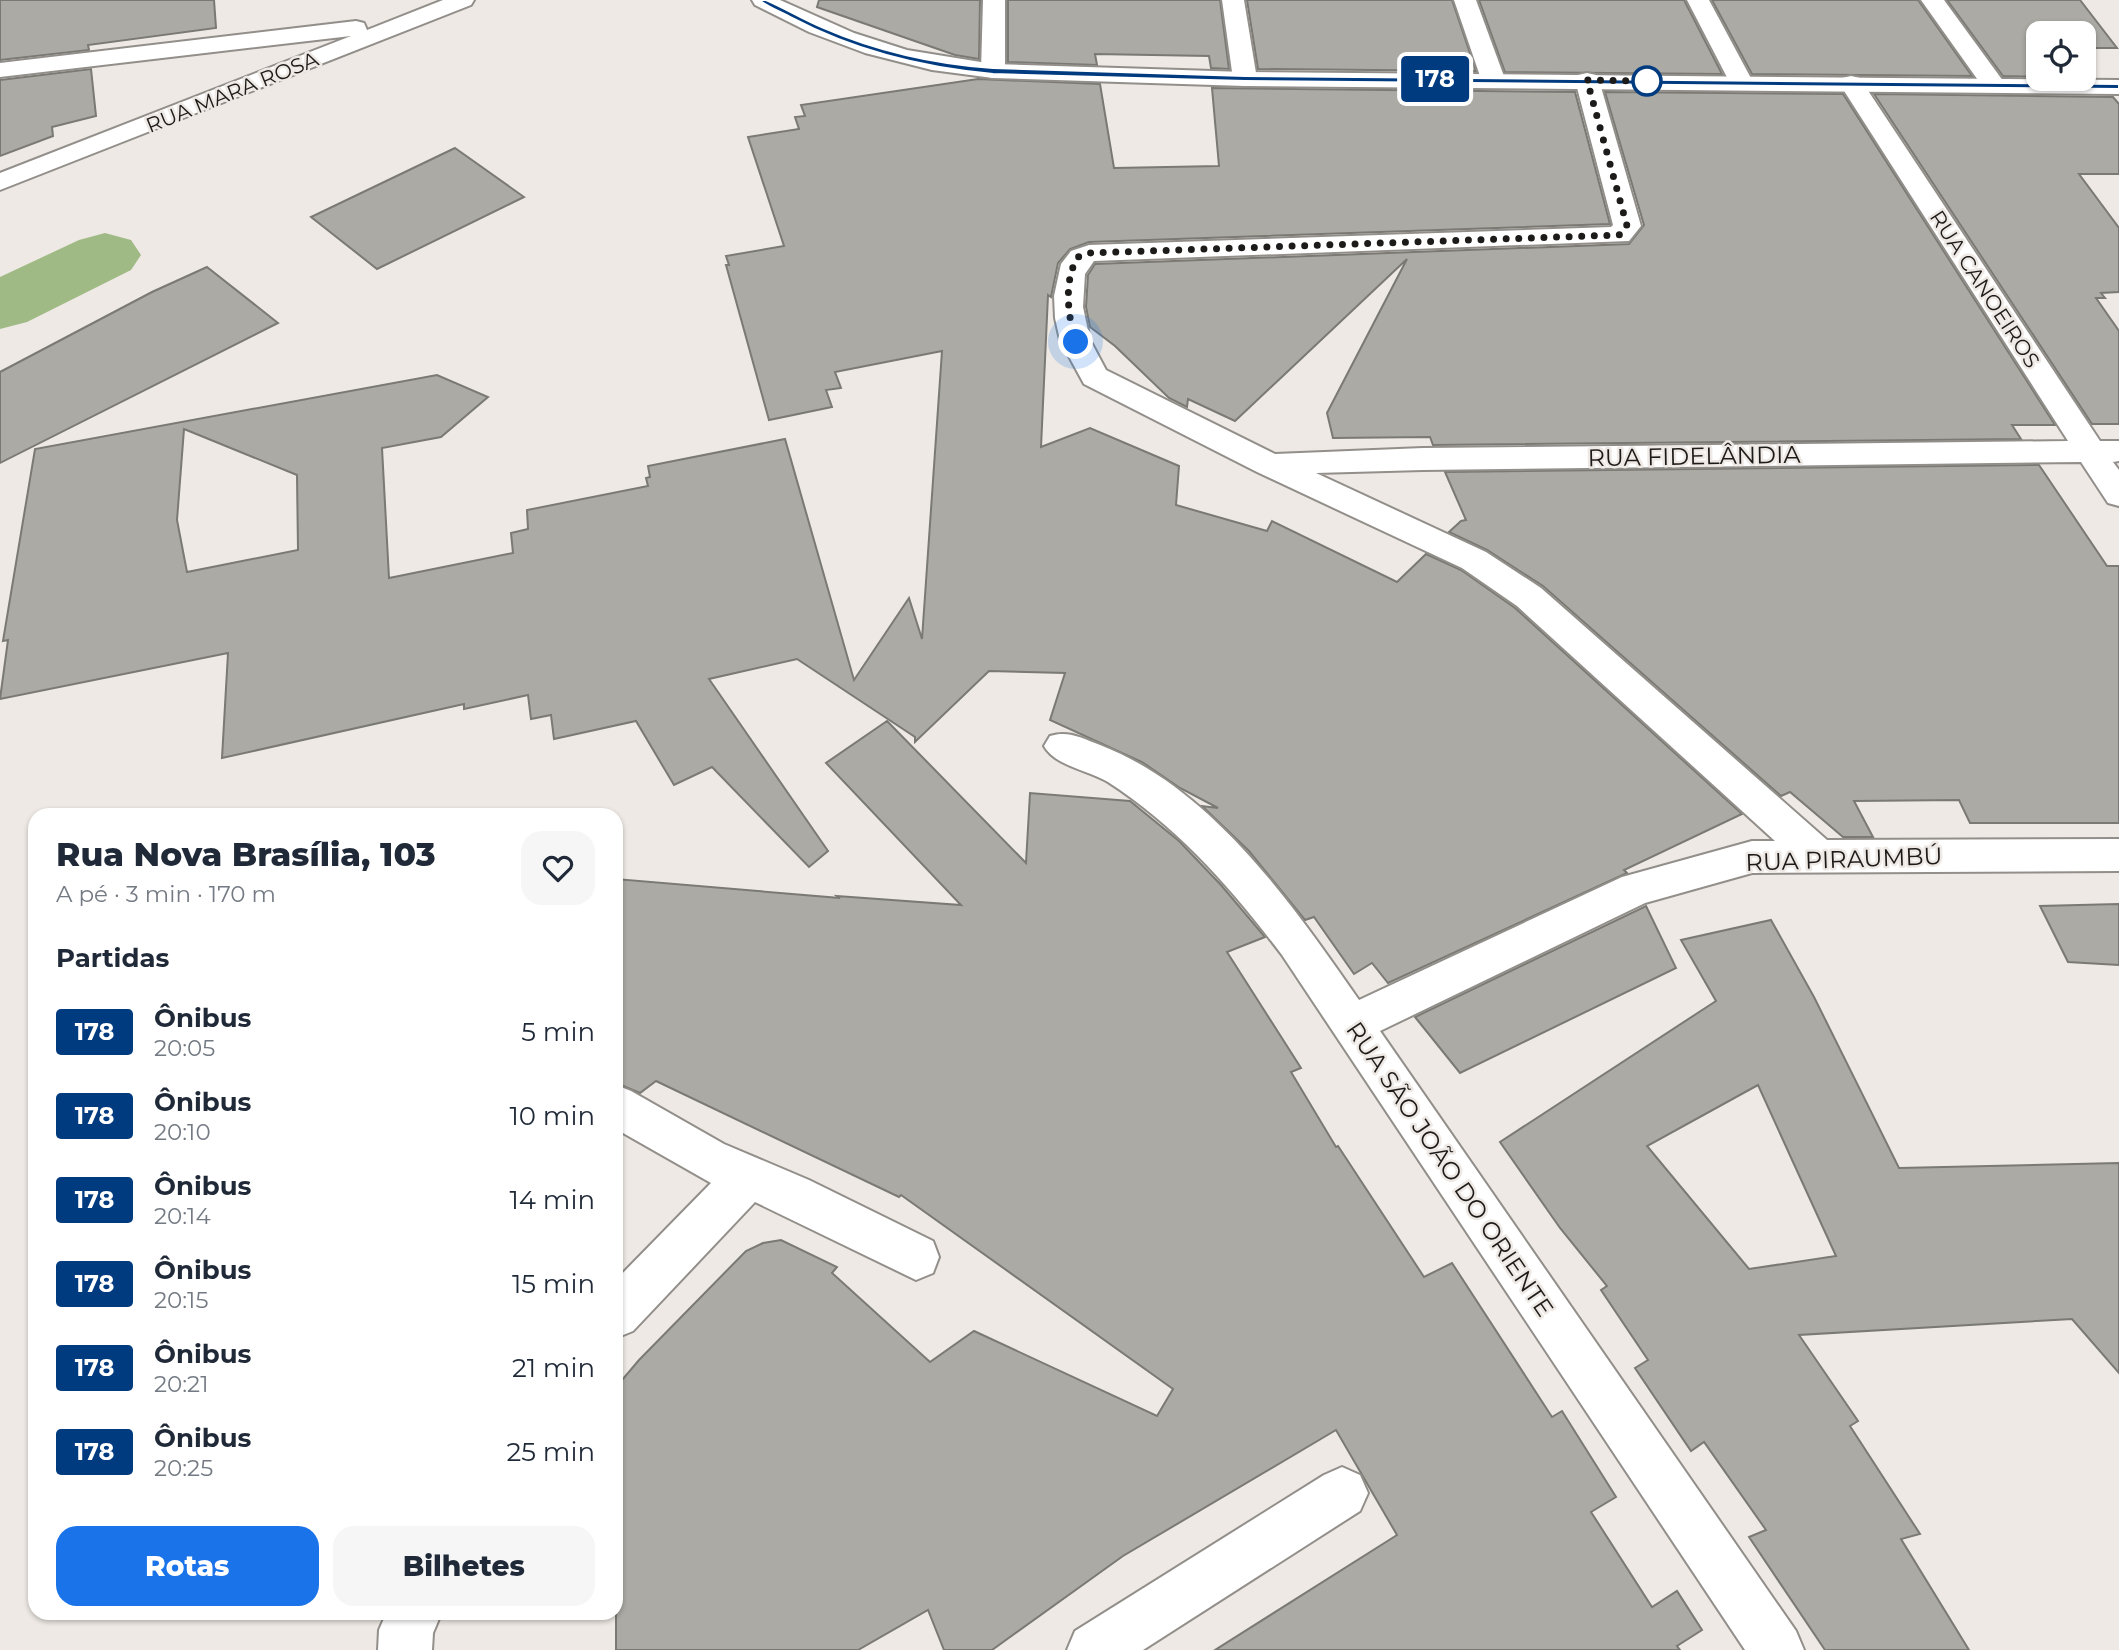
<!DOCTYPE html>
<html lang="pt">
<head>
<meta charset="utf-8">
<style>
  body { margin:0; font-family:Montserrat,sans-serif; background:#f6f6f7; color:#1f2937; height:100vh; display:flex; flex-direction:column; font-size:26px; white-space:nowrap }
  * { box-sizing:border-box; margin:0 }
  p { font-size:23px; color:#747a83 }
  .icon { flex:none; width:38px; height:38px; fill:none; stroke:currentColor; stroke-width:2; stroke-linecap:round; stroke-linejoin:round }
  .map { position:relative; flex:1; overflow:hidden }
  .details { position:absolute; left:28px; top:808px; width:595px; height:812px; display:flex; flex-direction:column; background:#fff; border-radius:21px; box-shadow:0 2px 5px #0004 }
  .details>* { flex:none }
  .badge { padding:0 14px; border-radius:5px; font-size:24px; line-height:46px }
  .buttons { position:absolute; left:2026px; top:21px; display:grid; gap:14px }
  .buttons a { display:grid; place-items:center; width:70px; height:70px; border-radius:14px; background:#fff; box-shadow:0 2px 5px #0004; font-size:35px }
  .you { position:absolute; width:35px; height:35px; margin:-18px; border:5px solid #fff; border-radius:50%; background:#1a73e8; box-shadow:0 0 0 10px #1a73e833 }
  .map>.badge { position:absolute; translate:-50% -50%; box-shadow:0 0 0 4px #fff }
  h2 { padding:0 28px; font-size:26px; line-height:63px }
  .round { display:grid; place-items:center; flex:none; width:74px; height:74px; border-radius:21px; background:#f6f6f7 }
  .overview { display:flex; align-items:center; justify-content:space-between; height:119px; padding:0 28px }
  h1 { font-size:33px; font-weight:800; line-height:52px }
  .cta { display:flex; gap:14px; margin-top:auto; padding:14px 28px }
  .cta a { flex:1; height:80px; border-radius:21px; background:#1a73e8; color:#fff; font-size:28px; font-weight:800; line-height:80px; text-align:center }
  .cta a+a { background:#f6f6f7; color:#1f2937 }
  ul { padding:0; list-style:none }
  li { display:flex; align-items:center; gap:21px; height:84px; padding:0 28px }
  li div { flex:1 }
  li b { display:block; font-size:26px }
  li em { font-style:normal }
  li .badge { min-width:77px; font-weight:700; text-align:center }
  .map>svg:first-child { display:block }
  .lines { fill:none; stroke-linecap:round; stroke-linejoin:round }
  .river { fill:#9fba84; fill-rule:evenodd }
  .building { fill:#abaaa4; stroke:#7a7973; stroke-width:2; fill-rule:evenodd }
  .minor-casing { stroke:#928e89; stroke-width:4 }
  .secondary-casing { stroke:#928e89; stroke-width:4 }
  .minor { fill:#fff; fill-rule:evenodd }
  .secondary { fill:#fff; fill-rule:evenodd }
  .line { fill:#003b80; stroke:#fff; stroke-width:2 }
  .walk { stroke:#1d1b19; stroke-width:7; stroke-dasharray:0 12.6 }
  .stop-dot { fill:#fff; stroke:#003b80; stroke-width:3.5 }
  .labels { text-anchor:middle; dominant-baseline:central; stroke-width:5; stroke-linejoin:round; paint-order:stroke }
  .far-street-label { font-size:21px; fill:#1d1b19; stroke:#eee9e4 }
  .street-label { font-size:24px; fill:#1d1b19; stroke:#eee9e4 }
</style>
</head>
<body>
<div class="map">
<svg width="2119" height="1650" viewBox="0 0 2119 1650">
  <rect width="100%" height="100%" fill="#eee9e4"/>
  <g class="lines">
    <polygon class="river" points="105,233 131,240 141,255 131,270 27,322 0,329 0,277 79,240"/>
  </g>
  <g class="building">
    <polygon points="0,0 214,0 216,28 88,45 89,50 0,60"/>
    <polygon points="819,0 980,0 979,59 955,55 817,7"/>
    <polygon points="1008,0 1220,0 1229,69 1211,68 1209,56 1095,54 1097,65 1008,62"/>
    <polygon points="1247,0 1452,0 1476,71 1258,69"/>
    <polygon points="1479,0 1684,0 1722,74 1505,72"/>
    <polygon points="1712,0 1918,0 1972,76 1752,74"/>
    <polygon points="1947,0 2080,0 2117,48 2084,48 2084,33 2039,33 2039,77 2003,76"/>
    <polygon points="91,69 96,116 52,127 53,136 0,156 0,80"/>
    <path d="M 978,79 L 1100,84 L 1114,168 L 1219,166 L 1212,88 L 1575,92 L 1610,224 L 1089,242 L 1070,249 L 1058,263 L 1051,297 L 1048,295 L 1041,447 L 1090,428 L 1179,466 L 1176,505 L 1267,531 L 1272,521 L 1397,582 L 1426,554 L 1461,570 L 1515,608 L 1742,814 L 1624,870 L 1627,873 L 1388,983 L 1372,963 L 1354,974 L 1314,917 L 1305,920 L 1249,851 L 1202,806 L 1218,808 L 1180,788 L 1142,762 L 1050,720 L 1065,673 L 989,671 L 915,742 L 915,737 L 797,659 L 709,679 L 828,851 L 809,867 L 712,767 L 674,785 L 636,721 L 554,739 L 551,715 L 531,719 L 528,695 L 464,709 L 464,704 L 222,758 L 228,653 L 0,699 L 8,640 L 3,641 L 35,449 L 437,375 L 488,397 L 441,437 L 382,448 L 389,578 L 513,553 L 511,533 L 528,529 L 527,510 L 648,486 L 646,478 L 650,477 L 648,466 L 785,439 L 854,680 L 909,598 L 922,639 L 942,351 L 835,372 L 841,388 L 826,390 L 832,407 L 769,420 L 726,265 L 729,265 L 726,256 L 784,246 L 748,137 L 799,129 L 795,117 L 805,116 L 801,105 ZM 184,429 L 297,475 L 298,550 L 187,572 L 177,520 Z"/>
    <polygon points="1605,92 1843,94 2055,425 2012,425 2021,439 1433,445 1430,437 1333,438 1327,413 1407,259 1235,421 1188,399 1187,407 1169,398 1115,346 1090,327 1086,307 1088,275 1095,264 1629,244 1644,225"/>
    <polygon points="1874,94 2113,97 2119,104 2119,174 2079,174 2119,228 2119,292 2101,293 2105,298 2096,298 2119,331 2119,424 2092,424"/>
    <polygon points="455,148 524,197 377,269 311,217"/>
    <polygon points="207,267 278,323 0,463 0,372 152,292"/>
    <polygon points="2039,465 2107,566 2119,566 2119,823 1970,823 1959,800 1854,801 1873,837 1843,837 1790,792 1781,796 1543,586 1487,550 1449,532 1461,521 1466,520 1445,472"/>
    <polygon points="887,721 1026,863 1030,793 1130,801 1179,841 1221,885 1265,937 1227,952 1301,1068 1291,1072 1336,1147 1338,1146 1424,1277 1452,1263 1552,1417 1562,1411 1616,1497 1591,1512 1652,1607 1677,1591 1702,1630 1677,1646 1680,1650 1215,1650 1397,1535 1336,1430 1123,1556 992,1650 944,1650 928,1610 858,1650 616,1650 616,1387 639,1360 746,1251 763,1243 781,1240 837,1267 832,1273 930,1362 974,1331 1157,1416 1173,1389 901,1195 899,1197 656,1081 640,1093 616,1083 616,879 840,898 837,896 961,905 826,763"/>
    <polygon points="2119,904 2119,965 2068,962 2040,906"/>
    <polygon points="1646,906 1676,968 1460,1073 1415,1017"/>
    <path d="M 1771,920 L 1814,997 L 1899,1168 L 2119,1163 L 2119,1373 L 2072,1319 L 1799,1335 L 1858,1421 L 1850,1426 L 1920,1534 L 1901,1539 L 1969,1650 L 1825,1650 L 1749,1537 L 1766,1530 L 1704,1442 L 1691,1451 L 1635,1368 L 1648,1360 L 1601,1290 L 1607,1286 L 1560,1228 L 1500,1142 L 1716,1001 L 1681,940 ZM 1758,1085 L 1793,1162 L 1836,1256 L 1749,1269 L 1647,1146 Z"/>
  </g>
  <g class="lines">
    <defs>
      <g id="minor">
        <polygon points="443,0 474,0 471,5 0,190 0,173 351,36 0,77 0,63 356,21 364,23 367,30"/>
        <polygon points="983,0 1005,0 1005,71 1002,76 993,78 984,76 981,71"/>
        <polygon points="1222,0 1244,0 1257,79 1254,84 1245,86 1236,84 1233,79"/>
        <polygon points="1454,0 1476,0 1505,79 1502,84 1493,86 1484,84 1481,79"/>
        <polygon points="1687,0 1709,0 1753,82 1750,87 1741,89 1732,87"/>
        <polygon points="1921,0 1944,0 2006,85 2003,90 1994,92 1985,90"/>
        <path d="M 1587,73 L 1596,75 L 1599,80 L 1641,226 L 1629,241 L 1094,261 L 1085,274 L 1083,307 L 1090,340 L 1106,370 L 1275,454 L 1423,448 L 2068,441 L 1839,83 L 1842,78 L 1851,76 L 1860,78 L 1863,83 L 2100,441 L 2119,441 L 2119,461 L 2113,462 L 2119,470 L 2119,506 L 2108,503 L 2081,462 L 1423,470 L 1316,473 L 1486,552 L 1541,588 L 1827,840 L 2119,839 L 2119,871 L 1752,873 L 1645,903 L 1380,1031 L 1796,1631 L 1804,1650 L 1745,1650 L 1282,955 C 1232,889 1178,827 1108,782 C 1088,770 1055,766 1044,746 L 1050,736 C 1068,730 1082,738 1100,745 C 1212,788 1293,905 1359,1000 L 1622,877 L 1752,841 L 1775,841 L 1517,606 L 1462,568 L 1257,472 L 1084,384 L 1060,340 L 1055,318 L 1054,296 L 1061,264 L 1071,251 L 1089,245 L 1611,227 L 1613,225 L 1575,80 L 1578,75 Z"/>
        <polygon points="616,1085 631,1091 724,1144 809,1180 933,1241 939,1257 933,1273 916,1280 755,1202 633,1331 616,1338 616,1280 711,1183 616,1129"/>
        <polygon points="1342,1467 1360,1475 1368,1493 1360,1511 1143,1650 1067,1650 1075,1631 1324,1475"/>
        <polygon points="386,1614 441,1614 433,1633 432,1650 378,1650 379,1630"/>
      </g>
      <polygon id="secondary" points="752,0 780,0 854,33 907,50 993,64 1245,72 2119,80 2119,94 1245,86 993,78 932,70 865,53 809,32 755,5"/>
    </defs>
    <use href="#minor" class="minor-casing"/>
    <use href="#secondary" class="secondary-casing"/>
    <use href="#minor" class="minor"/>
    <use href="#secondary" class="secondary"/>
  </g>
  <path class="line" d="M 759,0 L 766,0 C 785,8 804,20 824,28 C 877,51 936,64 993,68 L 1245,76 L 2119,84 L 2119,89 L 1245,81 L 993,74 C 924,68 853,50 792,18 C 781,12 768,7 759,0 Z"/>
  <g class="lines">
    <path class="walk" d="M 1076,342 C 1068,318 1063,280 1078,257 L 1089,253 L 1619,235 L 1627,226 L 1587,80 L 1647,81"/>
  </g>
  <circle class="stop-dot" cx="1647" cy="81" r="14"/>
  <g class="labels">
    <g class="far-street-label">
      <text transform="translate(232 92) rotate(-22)">RUA MARA ROSA</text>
      <text transform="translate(1985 289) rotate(57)">RUA CANOEIROS</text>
    </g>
    <g class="street-label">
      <text transform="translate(1694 456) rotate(-1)">RUA FIDELÂNDIA</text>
      <text transform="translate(1844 859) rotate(-2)">RUA PIRAUMBÚ</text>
      <text transform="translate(1450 1169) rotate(56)">RUA SÃO JOÃO DO ORIENTE</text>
    </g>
  </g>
</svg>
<div class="buttons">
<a><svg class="icon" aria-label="locate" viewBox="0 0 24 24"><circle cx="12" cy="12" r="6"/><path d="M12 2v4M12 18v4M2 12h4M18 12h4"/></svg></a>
</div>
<div class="you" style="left:1076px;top:342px"></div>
<b class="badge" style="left:1435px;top:79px;background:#003b80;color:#fff">178</b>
<section class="details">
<div class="overview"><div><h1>Rua Nova Brasília, 103</h1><p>A pé · 3 min · 170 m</p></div><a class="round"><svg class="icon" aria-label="heart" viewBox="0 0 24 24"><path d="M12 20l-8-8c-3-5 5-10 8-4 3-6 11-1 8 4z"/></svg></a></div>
<h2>Partidas</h2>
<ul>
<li><span class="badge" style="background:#003b80;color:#fff">178</span><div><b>Ônibus</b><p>20:05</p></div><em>5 min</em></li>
<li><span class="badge" style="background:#003b80;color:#fff">178</span><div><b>Ônibus</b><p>20:10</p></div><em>10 min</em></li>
<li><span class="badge" style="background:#003b80;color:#fff">178</span><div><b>Ônibus</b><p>20:14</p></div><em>14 min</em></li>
<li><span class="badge" style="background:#003b80;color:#fff">178</span><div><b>Ônibus</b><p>20:15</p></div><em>15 min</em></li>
<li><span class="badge" style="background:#003b80;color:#fff">178</span><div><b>Ônibus</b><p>20:21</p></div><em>21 min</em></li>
<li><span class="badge" style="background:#003b80;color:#fff">178</span><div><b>Ônibus</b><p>20:25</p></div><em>25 min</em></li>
</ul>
<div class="cta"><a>Rotas</a><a>Bilhetes</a></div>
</section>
</div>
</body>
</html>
